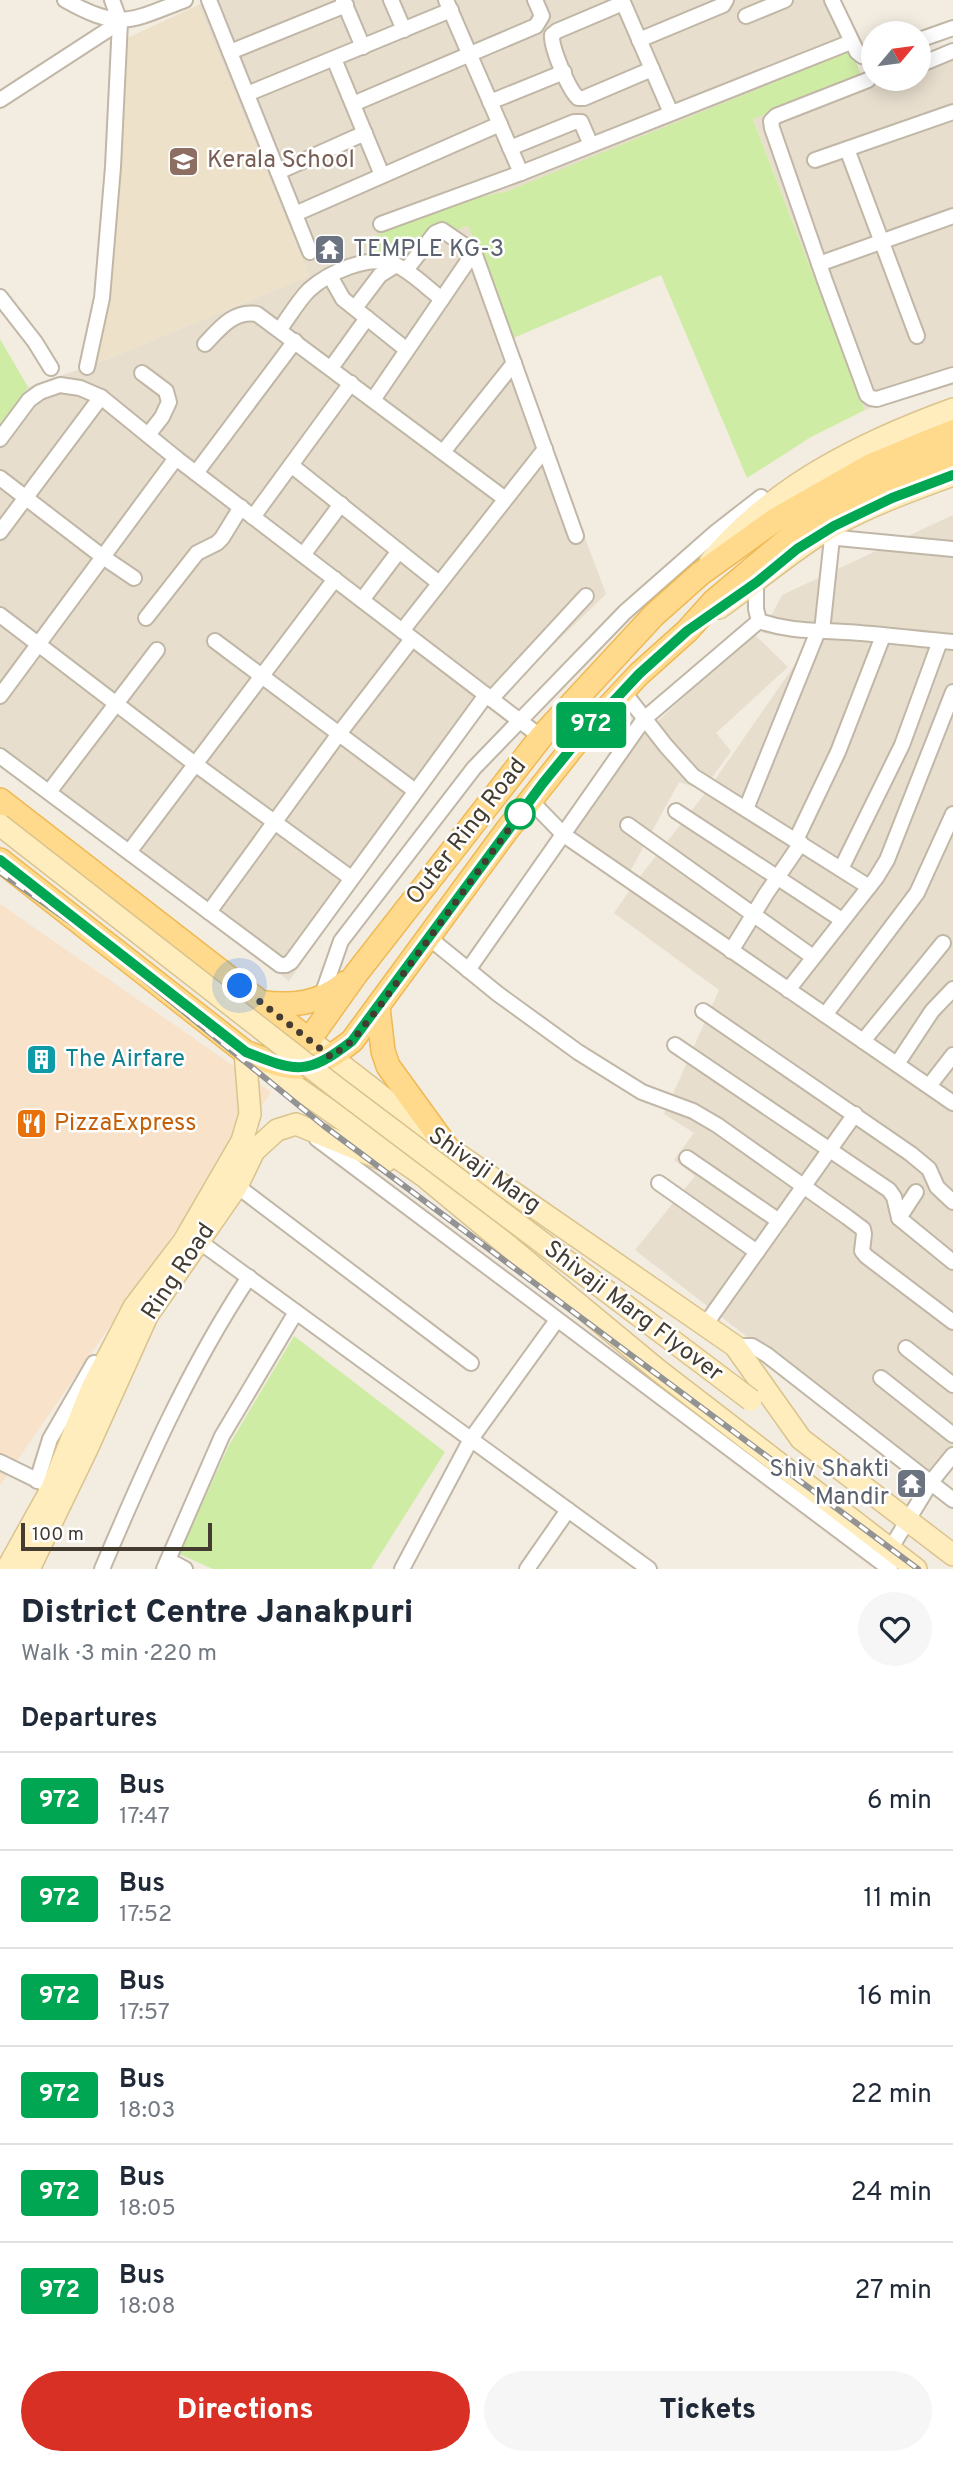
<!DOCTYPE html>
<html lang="en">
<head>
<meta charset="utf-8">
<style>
  body { margin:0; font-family:Overpass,sans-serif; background:#f6f6f7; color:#1f2937; height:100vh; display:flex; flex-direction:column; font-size:26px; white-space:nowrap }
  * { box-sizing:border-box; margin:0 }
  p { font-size:23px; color:#747a83 }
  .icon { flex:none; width:38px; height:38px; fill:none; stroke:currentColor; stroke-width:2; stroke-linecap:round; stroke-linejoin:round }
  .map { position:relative; height:1569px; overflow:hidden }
  .sheet { display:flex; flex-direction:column; background:#fff; flex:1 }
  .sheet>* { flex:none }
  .badge { padding:0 14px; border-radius:5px; font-size:24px; line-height:46px }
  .needle { width:46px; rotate:61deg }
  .buttons { position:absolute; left:861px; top:21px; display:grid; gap:14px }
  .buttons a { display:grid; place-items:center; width:70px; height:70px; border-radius:50%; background:#fff; box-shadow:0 4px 18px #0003; font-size:35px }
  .scale { position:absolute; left:21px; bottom:18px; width:191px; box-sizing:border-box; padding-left:7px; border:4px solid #443c31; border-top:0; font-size:19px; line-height:24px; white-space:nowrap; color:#443c31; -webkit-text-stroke:5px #fff; paint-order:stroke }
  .you { position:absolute; width:35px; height:35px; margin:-18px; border:5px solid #fff; border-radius:50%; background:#1a73e8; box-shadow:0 0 0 10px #1a73e833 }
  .map>.badge { position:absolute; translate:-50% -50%; box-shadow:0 0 0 4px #fff }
  h2 { padding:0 21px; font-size:26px; line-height:63px }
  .round { display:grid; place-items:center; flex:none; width:74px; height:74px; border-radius:37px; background:#f6f6f7 }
  .summary { display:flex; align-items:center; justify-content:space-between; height:119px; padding:0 21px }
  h1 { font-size:33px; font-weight:800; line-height:52px }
  .action { display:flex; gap:14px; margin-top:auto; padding:14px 21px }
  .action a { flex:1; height:80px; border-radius:42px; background:#d93025; color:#fff; font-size:28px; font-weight:800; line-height:80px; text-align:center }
  .action a+a { background:#f6f6f7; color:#1f2937 }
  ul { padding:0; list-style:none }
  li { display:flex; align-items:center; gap:21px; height:98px; padding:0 21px; border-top:2px solid #e0e1e3 }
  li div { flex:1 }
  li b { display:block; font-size:26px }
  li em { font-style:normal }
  li .badge { min-width:77px; font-weight:700; text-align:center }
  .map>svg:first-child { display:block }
  .residential { fill:#e7dece }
  .commercial { fill:#f8e2c9 }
  .education { fill:#ede2c9 }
  .green { fill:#cfeca5 }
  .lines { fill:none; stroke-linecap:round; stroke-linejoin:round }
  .street-casing { stroke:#c1b7a6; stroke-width:18 }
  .secondary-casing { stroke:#dac38d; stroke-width:24 }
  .primary-casing { stroke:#efb953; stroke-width:26 }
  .street { stroke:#fff; stroke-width:14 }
  .secondary { stroke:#ffedbe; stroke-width:21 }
  .primary { stroke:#ffda8d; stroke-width:23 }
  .rail-casing { stroke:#939393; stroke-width:6 }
  .rail { stroke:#fff; stroke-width:3.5; stroke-dasharray:10; stroke-linecap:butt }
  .secondary-bridge-casing { stroke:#dac38d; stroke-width:24; stroke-linecap:butt }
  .secondary-bridge { stroke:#ffedbe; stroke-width:21 }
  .line-casing { stroke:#fff; stroke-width:16 }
  .line { stroke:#00a651; stroke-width:10 }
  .walk { stroke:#443c31; stroke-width:7; stroke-dasharray:0 12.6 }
  .stop-dot { fill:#fff; stroke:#00a651; stroke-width:3.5 }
  .labels { text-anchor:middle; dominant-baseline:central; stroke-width:5; stroke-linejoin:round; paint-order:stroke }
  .education-label { font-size:24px; fill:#785e54; stroke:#fff; text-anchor:start }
  .worship-label { font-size:24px; fill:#5b616d; stroke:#fff; text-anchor:start }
  .street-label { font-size:24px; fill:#443c31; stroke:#fff }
  .culture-label { font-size:24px; fill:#0d838f; stroke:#fff; text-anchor:start }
  .food-label { font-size:24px; fill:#c56008; stroke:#fff; text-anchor:start }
</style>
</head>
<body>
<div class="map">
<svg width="953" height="1569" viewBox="0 0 953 1569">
  <rect width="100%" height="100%" fill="#f3ece1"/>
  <g class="residential">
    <polygon points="211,0 831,0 861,75 873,71 873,79 919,79 919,56 953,45 953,378 865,410 753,118 508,191 440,206 372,258 468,226 606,594 471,725 289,981 0,755 0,424 28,387 95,364 309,276 198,5"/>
    <polygon points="953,515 953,1449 929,1478 635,1250 695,1176 674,1160 694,1133 664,1114 719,990 614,913 634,884 710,787 814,637 762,633 782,595"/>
    <polygon points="753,633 788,667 716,733 731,751 703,790 679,782 627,877 571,836 644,734"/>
  </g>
  <polygon class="commercial" points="0,904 271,1092 1,1484 0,1483"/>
  <polygon class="education" points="198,5 309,276 95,364 110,46"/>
  <g class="green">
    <polygon points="851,51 861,75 753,119 865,410 811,437 747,478 661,275 511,339 468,226 372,258 365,241 440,206 508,191"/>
    <polygon points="0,339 28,387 0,424"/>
    <polygon points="294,1336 445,1452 371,1569 213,1569 179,1554 229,1445"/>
  </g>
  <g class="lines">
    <defs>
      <g id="street">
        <path d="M 65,0 C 120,31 130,21 185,0"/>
        <polyline points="209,0 310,252"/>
        <polyline points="343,0 363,47"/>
        <polyline points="391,0 404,30"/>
        <polyline points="446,0 521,173"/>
        <polyline points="622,0 671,113"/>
        <polyline points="832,0 857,52 862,56 873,56"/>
        <path d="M 623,3 L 557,31 L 552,35 C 551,48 569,90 578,98 L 584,98 L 652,69"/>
        <polyline points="746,16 785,0"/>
        <polyline points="639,40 723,5 726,0"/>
        <polyline points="919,40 953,28"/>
        <polyline points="230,52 346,5"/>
        <polyline points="334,59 382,175"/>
        <polyline points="924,63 953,51"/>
        <polyline points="868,80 776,116 771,121 772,128 825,281 867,395 871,398 877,399 953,375"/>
        <polyline points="247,94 451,10"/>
        <polyline points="0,100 120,22"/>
        <polyline points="490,102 564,72"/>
        <polyline points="353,104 536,26 542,16 535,0"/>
        <polyline points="510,148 574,122 581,122 591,145"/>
        <polyline points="847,149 917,336"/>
        <polyline points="815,160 953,112"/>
        <polyline points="278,172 365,133"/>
        <polyline points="295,214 500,124"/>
        <polyline points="381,224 521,173 851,42"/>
        <polyline points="819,264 953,216"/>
        <polyline points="406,270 435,233 442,230 474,252 576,536"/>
        <polyline points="330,276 343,299 407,350"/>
        <polyline points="0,297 35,342 51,368"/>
        <polyline points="355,308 380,275 396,265"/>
        <path d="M 280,329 C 289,317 298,301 309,290 C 328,273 368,254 394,264 C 411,271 427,288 442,299"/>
        <path d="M 205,344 C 220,328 234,310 257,314 L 504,498"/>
        <polyline points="87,367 102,298 113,167 120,22 112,0"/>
        <polyline points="331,368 367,318"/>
        <polyline points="142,373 166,391 169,402 162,417 148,435"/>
        <polyline points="373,400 474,252"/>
        <polyline points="0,439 29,400 40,392 60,385 80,388 101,397 176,458 541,737"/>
        <polyline points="443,452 514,363"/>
        <polyline points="291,465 439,583"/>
        <polyline points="196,473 295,341"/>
        <polyline points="0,478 103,557 134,578"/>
        <polyline points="253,517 351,383"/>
        <polyline points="0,532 101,397"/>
        <polyline points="817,536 953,549"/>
        <polyline points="303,555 341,504"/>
        <path d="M 756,582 L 756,609 L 759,621 C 791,632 813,630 845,632 C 881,634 917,639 953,642"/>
        <polyline points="362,600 399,551"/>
        <polyline points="0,615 195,764 351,878"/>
        <polyline points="146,618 197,553 217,543 222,538 241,507"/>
        <polyline points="402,631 545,449"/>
        <polyline points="822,631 832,538"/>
        <polyline points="215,641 414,790"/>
        <polyline points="623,691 666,746 693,776 869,887"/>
        <polyline points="0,696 176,458"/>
        <polyline points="491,699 586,596"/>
        <polyline points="0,756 280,965 286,965 291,962 486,695"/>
        <polyline points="49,792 157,650"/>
        <polyline points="530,800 564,835 953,1103"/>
        <polyline points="746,809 818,631"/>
        <polyline points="676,811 842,920"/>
        <polyline points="628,825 813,957"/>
        <polyline points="796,840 838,752 883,636"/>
        <polyline points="129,852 335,579"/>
        <polyline points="841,869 902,745 940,641"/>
        <polyline points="209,912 338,735 412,639"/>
        <polyline points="428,937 498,994 578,1052 642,1092 693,1111 717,1125 847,1217 863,1229 864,1234 862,1251 866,1256 953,1322"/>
        <polyline points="731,951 766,894 801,843"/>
        <polyline points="468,970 644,719 759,621"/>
        <polyline points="788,990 876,878 887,860 953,692"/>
        <polyline points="321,998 341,941 474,768 625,612 716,532 761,497"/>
        <polyline points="703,1011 911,1154 929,1169 937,1187 953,1202"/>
        <polyline points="825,1015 917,893 953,814"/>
        <polyline points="863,1041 943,943"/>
        <polyline points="675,1045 889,1190 894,1197 899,1218 953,1262"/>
        <polyline points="897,1064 932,1011 953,989"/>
        <polyline points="929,1086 953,1055"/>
        <polyline points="317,1139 890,1569"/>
        <polyline points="687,1158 779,1221"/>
        <polyline points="659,1183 757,1252"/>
        <polyline points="237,1186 471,1363"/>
        <polyline points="899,1218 916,1192"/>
        <polyline points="200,1242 649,1569"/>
        <polyline points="705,1325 855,1114"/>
        <polyline points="735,1346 752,1346 767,1355 953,1500"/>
        <polyline points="906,1348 953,1385"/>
        <polyline points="881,1378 953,1435"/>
        <polyline points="0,1462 43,1483"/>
        <polyline points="37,1481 50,1439 94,1363"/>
        <polyline points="886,1556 931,1482 953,1455"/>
        <polyline points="168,1560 185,1569"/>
        <path d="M 102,1569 C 145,1468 188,1369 249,1277"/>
        <polyline points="164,1569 222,1436 296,1312"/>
        <polyline points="402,1569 471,1439 557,1320"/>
        <polyline points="527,1569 568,1510"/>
      </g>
      <g id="secondary">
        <path d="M 710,562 C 773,486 862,442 953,409"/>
        <path d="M 719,608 C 758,581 793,549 833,526 C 871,505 912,490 953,475"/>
        <polyline points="317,1046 446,1146 735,1346 801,1439 953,1555"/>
        <polyline points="256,1059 425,1177 658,1370 916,1569"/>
        <polyline points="7,1569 52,1488 92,1388 134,1307 184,1241 242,1141 250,1114 245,1052"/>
        <polyline points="29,1569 87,1449 147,1316 237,1186 254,1151 277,1130 296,1124 386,1161"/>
      </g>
      <g id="primary">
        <polyline points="0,800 309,1040 356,974 541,737 654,615 700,574 775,520 870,466 953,432"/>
        <path d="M 0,860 L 245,1052 C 296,1072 307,1076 352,1041 L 507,830 L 583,734 L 639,674 L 687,631 L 714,601 L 794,534 L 877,485 L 953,453"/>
        <path d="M 259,1002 C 291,1007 320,1004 345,983"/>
        <polyline points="378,1007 383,1051 388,1066 446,1146"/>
      </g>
    </defs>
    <use href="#street" class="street-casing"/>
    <use href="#secondary" class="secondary-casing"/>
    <use href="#primary" class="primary-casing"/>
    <use href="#street" class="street"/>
    <use href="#secondary" class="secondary"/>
    <use href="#primary" class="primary"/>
    <defs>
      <polyline id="rail" points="0,872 96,940 324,1126 918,1569"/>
    </defs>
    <use href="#rail" class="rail-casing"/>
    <use href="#rail" class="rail"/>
    <defs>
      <polyline id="secondary-bridge" points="0,825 337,1088 751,1400"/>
    </defs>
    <use href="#secondary-bridge" class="secondary-bridge-casing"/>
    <use href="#secondary-bridge" class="secondary-bridge"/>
  </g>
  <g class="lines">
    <defs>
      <path id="line" d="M 0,860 L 246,1052 C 296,1072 307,1076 352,1041 L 543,783 L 583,734 L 639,674 L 687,631 L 757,582 L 797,549 L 834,526 L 892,498 L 953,475"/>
    </defs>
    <use href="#line" class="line-casing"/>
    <use href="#line" class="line"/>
    <polyline class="walk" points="240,986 331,1057 352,1041 379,1007 520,814"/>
  </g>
  <defs>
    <symbol id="school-square" viewBox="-11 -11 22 22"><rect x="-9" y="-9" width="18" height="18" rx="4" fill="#8d6e63" stroke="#fff"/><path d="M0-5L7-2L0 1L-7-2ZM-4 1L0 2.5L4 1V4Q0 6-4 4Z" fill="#fff"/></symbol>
    <symbol id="temple-square" viewBox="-11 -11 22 22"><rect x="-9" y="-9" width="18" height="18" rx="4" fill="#6b7280" stroke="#fff"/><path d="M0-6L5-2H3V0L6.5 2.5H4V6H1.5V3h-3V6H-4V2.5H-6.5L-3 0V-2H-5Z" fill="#fff"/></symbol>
    <symbol id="building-square" viewBox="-11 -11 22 22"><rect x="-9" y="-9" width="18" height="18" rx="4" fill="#0f9aa8" stroke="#fff"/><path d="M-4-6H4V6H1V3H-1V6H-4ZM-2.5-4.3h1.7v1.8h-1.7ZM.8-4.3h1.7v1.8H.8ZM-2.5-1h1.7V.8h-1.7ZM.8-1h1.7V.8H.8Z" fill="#fff"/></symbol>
    <symbol id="restaurant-square" viewBox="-11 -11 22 22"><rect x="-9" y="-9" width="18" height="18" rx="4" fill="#e8710a" stroke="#fff"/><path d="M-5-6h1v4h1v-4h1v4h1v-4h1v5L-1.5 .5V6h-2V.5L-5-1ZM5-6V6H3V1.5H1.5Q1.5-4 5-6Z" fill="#fff"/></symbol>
  </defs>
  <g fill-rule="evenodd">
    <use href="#school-square" x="166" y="144" width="35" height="35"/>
    <use href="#temple-square" x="312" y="232" width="35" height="35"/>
    <use href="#building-square" x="24" y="1042" width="35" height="35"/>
    <use href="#restaurant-square" x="14" y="1106" width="35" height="35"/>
    <use href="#temple-square" x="894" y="1466" width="35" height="35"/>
  </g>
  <circle class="stop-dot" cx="520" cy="814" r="14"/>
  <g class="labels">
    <g class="education-label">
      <text x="207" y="161">Kerala School</text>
    </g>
    <g class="worship-label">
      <text x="353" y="250">TEMPLE KG-3</text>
      <text x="889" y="1470" text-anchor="end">Shiv Shakti<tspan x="889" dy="28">Mandir</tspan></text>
    </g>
    <g class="street-label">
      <text transform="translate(467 832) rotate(-52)">Outer Ring Road</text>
      <text transform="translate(484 1171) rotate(35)">Shivaji Marg</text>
      <text transform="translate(179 1272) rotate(-56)">Ring Road</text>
      <text transform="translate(633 1312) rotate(37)">Shivaji Marg Flyover</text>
    </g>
    <g class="culture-label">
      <text x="65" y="1060">The Airfare</text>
    </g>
    <g class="food-label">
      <text x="54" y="1124">PizzaExpress</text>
    </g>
  </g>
</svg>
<div class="buttons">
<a><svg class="needle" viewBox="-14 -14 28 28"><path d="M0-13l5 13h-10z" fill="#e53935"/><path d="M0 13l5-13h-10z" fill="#747a83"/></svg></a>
</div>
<div class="scale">100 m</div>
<div class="you" style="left:240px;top:986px"></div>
<b class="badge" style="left:591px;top:725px;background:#00a651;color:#fff">972</b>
</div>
<section class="sheet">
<div class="summary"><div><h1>District Centre Janakpuri</h1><p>Walk · 3 min · 220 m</p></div><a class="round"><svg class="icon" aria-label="heart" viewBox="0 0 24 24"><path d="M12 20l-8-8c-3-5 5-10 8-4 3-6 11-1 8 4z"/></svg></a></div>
<h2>Departures</h2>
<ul>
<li><span class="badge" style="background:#00a651;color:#fff">972</span><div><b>Bus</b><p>17:47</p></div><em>6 min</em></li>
<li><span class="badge" style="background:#00a651;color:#fff">972</span><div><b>Bus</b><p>17:52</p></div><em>11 min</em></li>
<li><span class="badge" style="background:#00a651;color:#fff">972</span><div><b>Bus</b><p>17:57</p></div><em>16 min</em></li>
<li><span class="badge" style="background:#00a651;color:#fff">972</span><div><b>Bus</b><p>18:03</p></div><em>22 min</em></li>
<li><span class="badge" style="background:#00a651;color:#fff">972</span><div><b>Bus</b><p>18:05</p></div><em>24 min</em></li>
<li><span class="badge" style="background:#00a651;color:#fff">972</span><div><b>Bus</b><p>18:08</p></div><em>27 min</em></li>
</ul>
<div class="action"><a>Directions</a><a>Tickets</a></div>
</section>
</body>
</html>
